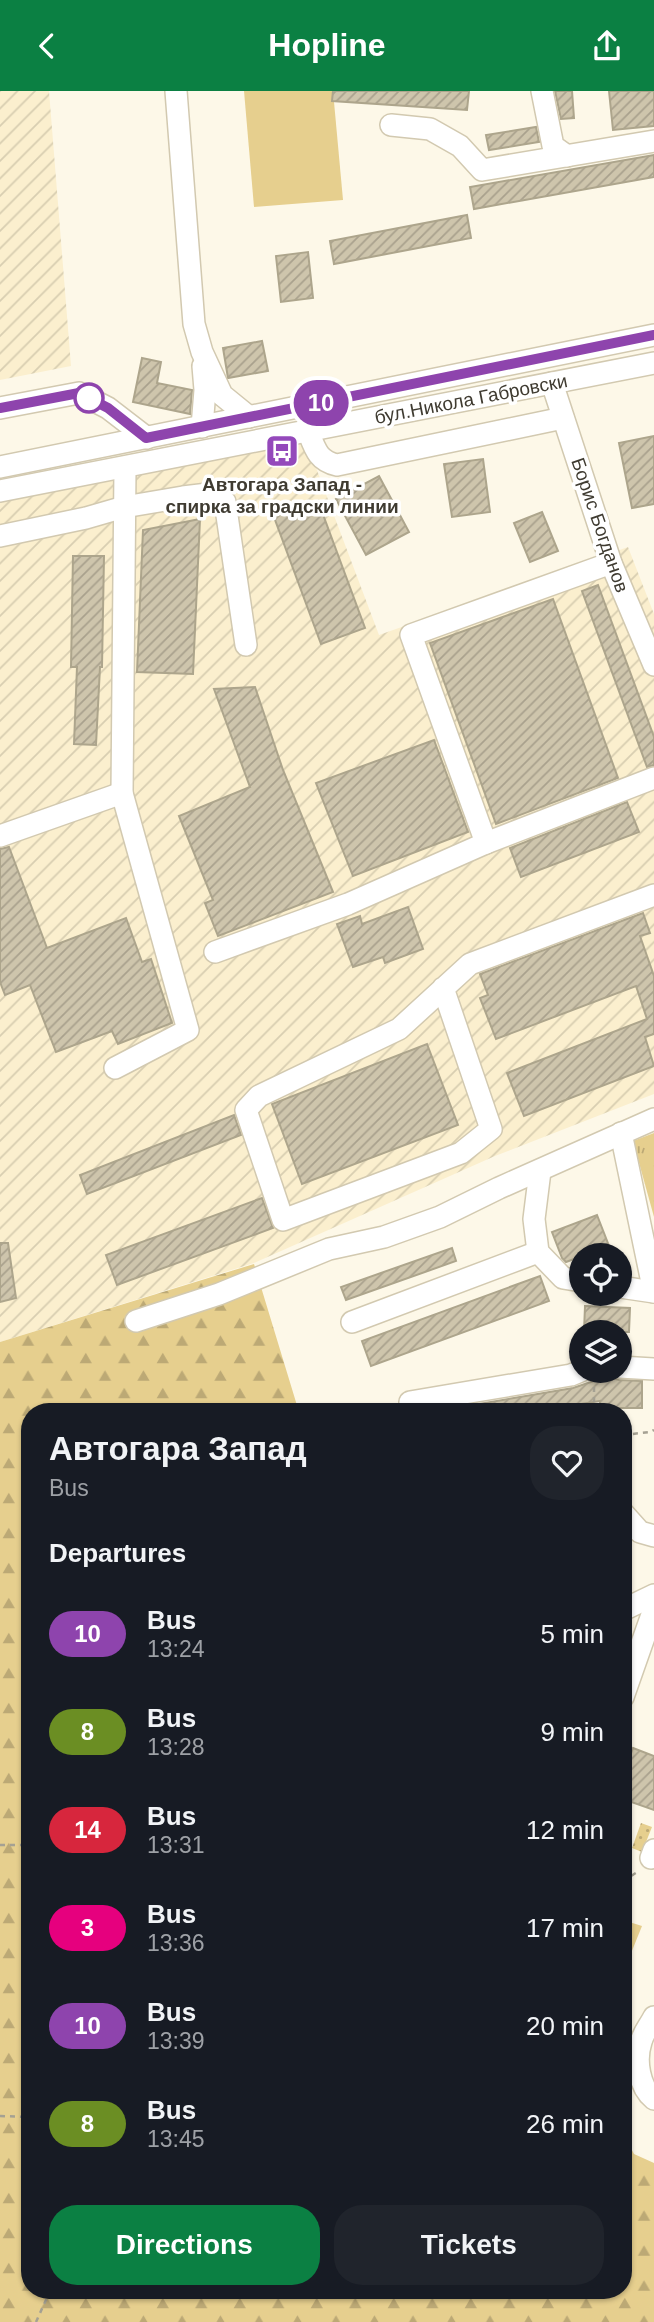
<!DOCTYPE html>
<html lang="en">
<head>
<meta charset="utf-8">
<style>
  body { margin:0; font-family:Arial,sans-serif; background:#20242c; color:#f1f3f6; height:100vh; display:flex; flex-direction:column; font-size:26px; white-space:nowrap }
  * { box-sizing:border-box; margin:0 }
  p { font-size:23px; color:#9ea1a6 }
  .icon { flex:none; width:38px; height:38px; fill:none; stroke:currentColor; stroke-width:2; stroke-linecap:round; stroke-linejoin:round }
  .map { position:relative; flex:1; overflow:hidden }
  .drawer { position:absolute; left:21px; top:1312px; width:611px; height:896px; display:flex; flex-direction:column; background:#171b24; border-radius:28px; box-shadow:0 2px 5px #0004 }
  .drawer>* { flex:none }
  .badge { padding:0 14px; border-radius:23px; font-size:24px; line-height:46px }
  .tools { position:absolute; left:569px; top:1152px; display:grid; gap:14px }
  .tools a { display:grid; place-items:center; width:63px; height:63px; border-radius:50%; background:#171b24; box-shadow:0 2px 5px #0004; font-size:35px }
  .map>.badge { position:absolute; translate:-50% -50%; box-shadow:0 0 0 4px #fff }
  h2 { padding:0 28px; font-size:26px; line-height:63px }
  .round { display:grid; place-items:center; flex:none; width:74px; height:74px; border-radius:28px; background:#20242c }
  .summary { display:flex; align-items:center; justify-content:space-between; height:119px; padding:0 28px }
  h1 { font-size:33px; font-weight:700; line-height:52px }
  .action { display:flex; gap:14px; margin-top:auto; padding:14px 28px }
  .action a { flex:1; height:80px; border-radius:28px; background:#0b8043; color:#fff; font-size:28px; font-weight:700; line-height:80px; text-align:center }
  .action a+a { background:#20242c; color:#f1f3f6 }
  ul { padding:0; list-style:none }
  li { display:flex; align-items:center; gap:21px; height:98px; padding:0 28px }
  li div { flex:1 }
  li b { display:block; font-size:26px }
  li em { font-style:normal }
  li .badge { min-width:77px; font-weight:700; text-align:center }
  header { display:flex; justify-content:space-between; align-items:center; height:91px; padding:0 28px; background:#0b8043; color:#fff; font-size:32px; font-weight:700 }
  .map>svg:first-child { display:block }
  .industrial { fill:url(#industrial-furrows) }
  .grass { fill:url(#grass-tufts) }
  .forest { fill:url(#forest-firs) }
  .park { fill:url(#park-dots) }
  .pitch { fill:#e6cf8e }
  .building { fill:url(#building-hatch); stroke:#ada58c; stroke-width:2 }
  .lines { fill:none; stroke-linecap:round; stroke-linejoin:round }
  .minor-casing { stroke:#d2c9b0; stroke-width:24 }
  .path { stroke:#a5a193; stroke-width:2.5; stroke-dasharray:5 5; stroke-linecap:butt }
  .minor { stroke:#fff; stroke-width:21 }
  .line-casing { stroke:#fff; stroke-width:16 }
  .line { stroke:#8e44ad; stroke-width:10 }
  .stop-dot { fill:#fff; stroke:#8e44ad; stroke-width:3.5 }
  .labels { text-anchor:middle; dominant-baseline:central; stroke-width:7; stroke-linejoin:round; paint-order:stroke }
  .street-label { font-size:19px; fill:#3f3b31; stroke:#fff }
  .poi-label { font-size:19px; font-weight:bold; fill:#3f3b31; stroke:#fff }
</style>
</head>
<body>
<header><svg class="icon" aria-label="back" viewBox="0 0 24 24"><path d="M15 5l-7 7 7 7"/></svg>Hopline<svg class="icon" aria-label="share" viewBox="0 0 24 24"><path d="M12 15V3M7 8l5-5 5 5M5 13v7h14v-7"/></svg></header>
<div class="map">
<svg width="654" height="2231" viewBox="0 0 654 2231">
  <defs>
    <pattern id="industrial-furrows" width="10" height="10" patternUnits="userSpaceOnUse" patternTransform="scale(1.75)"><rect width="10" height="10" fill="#fbefce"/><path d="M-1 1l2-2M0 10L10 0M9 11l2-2" fill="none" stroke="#d8ceb1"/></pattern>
    <pattern id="grass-tufts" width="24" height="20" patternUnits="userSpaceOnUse" patternTransform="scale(1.75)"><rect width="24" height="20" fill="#e6cf8e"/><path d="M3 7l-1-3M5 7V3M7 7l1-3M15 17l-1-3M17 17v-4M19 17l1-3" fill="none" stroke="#bca975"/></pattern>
    <pattern id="forest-firs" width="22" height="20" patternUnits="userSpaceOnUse" patternTransform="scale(1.75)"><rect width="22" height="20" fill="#e6cf8e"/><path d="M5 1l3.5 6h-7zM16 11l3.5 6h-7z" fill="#bca975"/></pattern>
    <pattern id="park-dots" width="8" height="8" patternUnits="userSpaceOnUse" patternTransform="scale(1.75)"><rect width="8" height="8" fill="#e6cf8e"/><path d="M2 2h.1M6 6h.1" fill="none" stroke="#bca975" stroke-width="1.8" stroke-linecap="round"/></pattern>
    <pattern id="building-hatch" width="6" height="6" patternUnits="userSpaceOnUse" patternTransform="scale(1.75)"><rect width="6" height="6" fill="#cec5ac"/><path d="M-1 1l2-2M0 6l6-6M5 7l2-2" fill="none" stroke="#a9a18d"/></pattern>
  </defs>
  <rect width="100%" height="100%" fill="#fdf8e8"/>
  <g class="industrial">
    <polygon points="0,0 49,0 71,275 0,289"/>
    <polygon points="308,340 309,358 379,544 628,456 654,523 654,1003 495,1065 254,1172 0,1251 0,400"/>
  </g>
  <polygon class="grass" points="654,1042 654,1126 633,1050"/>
  <g class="forest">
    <polygon points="254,1173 299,1321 30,1321 30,2200 623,2200 623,2042 634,2063 654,2072 654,2231 0,2231 0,1251"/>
    <polygon points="623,1829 642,1835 623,1882"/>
  </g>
  <polygon class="park" points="641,1732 652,1736 642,1761 632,1757"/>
  <polygon class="pitch" points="244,0 333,0 343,109 254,116"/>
  <g class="building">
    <polygon points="333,0 469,0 467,19 332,10"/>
    <polygon points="555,0 572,0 574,27 561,28"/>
    <polygon points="609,0 654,0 654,35 613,39"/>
    <polygon points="536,36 539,51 489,59 486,44"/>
    <polygon points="654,64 654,86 474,118 470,96"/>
    <polygon points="467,124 471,147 334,173 330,150"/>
    <polygon points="308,161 313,207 281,211 276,165"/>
    <polygon points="262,250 268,280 228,287 223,257"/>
    <polygon points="142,267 161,271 157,292 192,299 190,323 133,311"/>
    <polygon points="654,345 654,413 632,417 619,352"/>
    <polygon points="483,368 490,421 452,426 444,373"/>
    <polygon points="379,385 409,441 366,464 336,408"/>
    <polygon points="318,410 365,537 321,553 274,426"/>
    <polygon points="542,421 558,460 530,471 514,432"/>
    <polygon points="200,428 193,583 137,581 143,439"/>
    <polygon points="73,465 104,465 102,576 100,576 96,654 74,653 77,576 71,576"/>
    <polygon points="598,494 654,646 654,674 647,676 582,500"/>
    <polygon points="553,508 618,687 496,733 430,552"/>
    <polygon points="255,596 283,679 333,801 218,845 205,812 213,809 179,725 250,696 214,598"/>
    <polygon points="434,649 468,741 353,785 316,692"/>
    <polygon points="627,711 639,741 521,786 510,757"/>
    <polygon points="9,756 47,857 126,827 142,871 151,868 172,932 118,953 112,940 56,961 30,894 5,904 0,891 0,758"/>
    <polygon points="408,816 423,858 385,872 383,866 353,876 337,833 360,825 362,833"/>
    <polygon points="643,822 650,842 640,845 654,885 654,943 645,946 654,975 524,1025 507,982 647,928 636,895 496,948 480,907 488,904 480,883"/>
    <polygon points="427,953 458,1034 302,1093 272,1013"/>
    <polygon points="234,1024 241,1044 87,1103 80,1084"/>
    <polygon points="262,1107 273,1137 117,1194 106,1164"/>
    <polygon points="597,1124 609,1155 566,1171 562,1167 552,1141"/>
    <polygon points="0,1152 8,1152 16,1207 0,1211"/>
    <polygon points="452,1157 456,1170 346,1209 341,1196"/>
    <polygon points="540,1185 549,1210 371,1275 362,1250"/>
    <polygon points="585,1215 630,1217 629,1241 584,1241"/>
    <polygon points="600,1281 608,1281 612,1287 619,1289 642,1290 642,1317 600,1317 600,1310 532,1321 443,1321 443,1319 573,1297 600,1288"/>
    <polygon points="633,1657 654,1665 654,1719 623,1708 623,1684"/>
  </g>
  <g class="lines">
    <defs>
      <g id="minor">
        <polyline points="176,0 194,233 202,261 222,304 249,326"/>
        <polyline points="542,0 553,55 567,65"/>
        <polyline points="391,34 430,38 460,55 482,79 654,50"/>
        <polyline points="552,292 611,472 654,574"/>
        <polyline points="0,317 79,302 108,317 147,347"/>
        <polyline points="202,336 205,299 203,275"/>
        <path d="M 308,340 C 315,358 318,370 337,374 L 563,327"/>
        <polyline points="0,376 654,244"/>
        <polyline points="0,400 654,272"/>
        <polyline points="0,445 86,427 124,416 183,406 208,403 225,411 246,554"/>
        <polyline points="0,745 122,702"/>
        <polyline points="486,752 411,544 611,472"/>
        <polyline points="215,861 348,813 486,752 654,687"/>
        <polyline points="443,897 491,1038 461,1062 283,1129 246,1019 259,1005 399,938 470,873 654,804"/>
        <polyline points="115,977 188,939 122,702 125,377"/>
        <polyline points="621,1042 654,1201"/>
        <polyline points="540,1080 534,1128 538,1161 563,1187 581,1190"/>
        <polyline points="620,1196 654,1201"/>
        <polyline points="136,1230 219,1203 329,1158 384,1146 440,1126 499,1097 654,1028"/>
        <polyline points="352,1231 538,1161"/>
        <polyline points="620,1276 654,1278"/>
        <polyline points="410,1311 571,1284 583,1279"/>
        <polyline points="623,1422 640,1441 654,1445"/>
        <polyline points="623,1519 654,1504"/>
        <polyline points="623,1606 654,1518"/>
        <polyline points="651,1767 654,1759"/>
        <path d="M 654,1926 C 650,1934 643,1942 641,1951 C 635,1969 639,1996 654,2008"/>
      </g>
    </defs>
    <use href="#minor" class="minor-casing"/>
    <g class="path">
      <polyline points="594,1321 594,1293"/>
      <polyline points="623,1344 650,1341 654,1339"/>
      <polyline points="0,1754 30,1754"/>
      <polyline points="623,1790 639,1780"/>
      <polyline points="0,2025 30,2026"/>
      <polyline points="36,2231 50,2200"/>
    </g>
    <use href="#minor" class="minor"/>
  </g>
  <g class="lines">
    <defs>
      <polyline id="line" points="0,317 79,302 108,317 146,347 654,244"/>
    </defs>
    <use href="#line" class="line-casing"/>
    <use href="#line" class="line"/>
  </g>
  <defs>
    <symbol id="bus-square" viewBox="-11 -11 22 22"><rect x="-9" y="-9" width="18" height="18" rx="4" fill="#9449bb" stroke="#fff"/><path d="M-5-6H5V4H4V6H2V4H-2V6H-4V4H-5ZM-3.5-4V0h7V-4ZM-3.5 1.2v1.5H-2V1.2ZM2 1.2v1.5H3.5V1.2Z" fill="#fff"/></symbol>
  </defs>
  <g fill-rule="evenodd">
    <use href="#bus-square" x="263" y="341" width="38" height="38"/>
  </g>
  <circle class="stop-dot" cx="89" cy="307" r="14"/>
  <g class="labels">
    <g class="street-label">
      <text transform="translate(471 308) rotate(-11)">бул.Никола Габровски</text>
      <text transform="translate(600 434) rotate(71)">Борис Богданов</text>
    </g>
    <g class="poi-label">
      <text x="282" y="393">Автогара Запад -<tspan x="282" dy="22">спирка за градски линии</tspan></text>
    </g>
  </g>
</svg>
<div class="tools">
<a><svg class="icon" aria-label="locate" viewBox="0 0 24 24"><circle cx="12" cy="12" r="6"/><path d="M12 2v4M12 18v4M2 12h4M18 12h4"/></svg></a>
<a><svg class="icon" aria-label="layers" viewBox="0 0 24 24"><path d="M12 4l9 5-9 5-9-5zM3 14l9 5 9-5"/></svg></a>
</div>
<b class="badge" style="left:321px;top:312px;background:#8e44ad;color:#fff">10</b>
<section class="drawer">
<div class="summary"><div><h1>Автогара Запад</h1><p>Bus</p></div><a class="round"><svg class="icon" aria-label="heart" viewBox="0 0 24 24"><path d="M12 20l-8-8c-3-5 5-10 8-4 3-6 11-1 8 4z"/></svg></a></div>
<h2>Departures</h2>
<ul>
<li><span class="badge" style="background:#8e44ad;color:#fff">10</span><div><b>Bus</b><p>13:24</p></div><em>5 min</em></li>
<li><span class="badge" style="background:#6b8e23;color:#fff">8</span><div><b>Bus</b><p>13:28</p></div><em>9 min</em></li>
<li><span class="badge" style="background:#d7263d;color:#fff">14</span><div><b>Bus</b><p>13:31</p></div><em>12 min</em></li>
<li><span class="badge" style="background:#e6007e;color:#fff">3</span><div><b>Bus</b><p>13:36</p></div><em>17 min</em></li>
<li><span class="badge" style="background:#8e44ad;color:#fff">10</span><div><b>Bus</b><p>13:39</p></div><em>20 min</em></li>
<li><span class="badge" style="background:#6b8e23;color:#fff">8</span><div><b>Bus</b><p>13:45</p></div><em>26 min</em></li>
</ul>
<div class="action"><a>Directions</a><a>Tickets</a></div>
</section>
</div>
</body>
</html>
